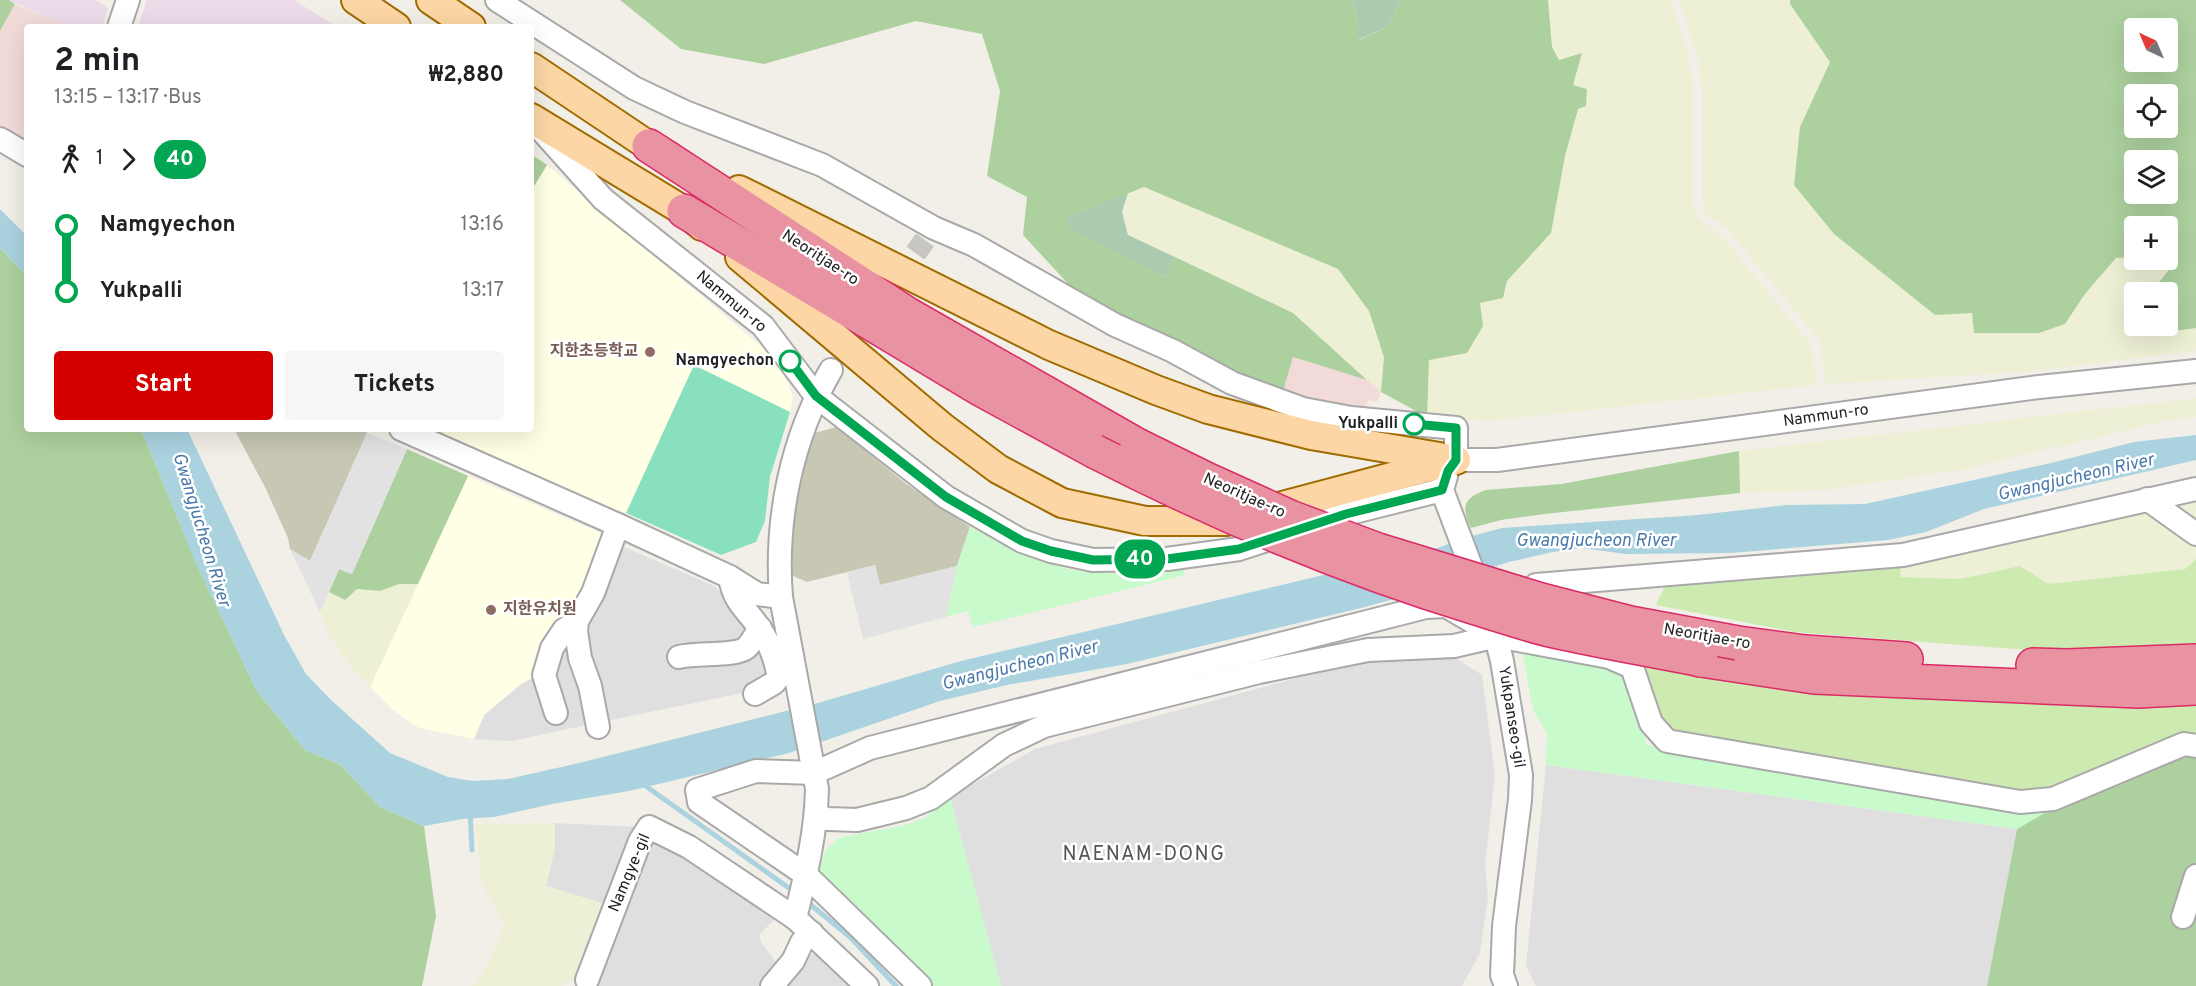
<!DOCTYPE html>
<html lang="en">
<head>
<meta charset="utf-8">
<style>
  body { margin:0; font-family:Overpass,"Noto Sans KR",sans-serif; background:#f6f6f6; color:#202124; height:100vh; display:flex; flex-direction:column; font-size:22px; white-space:nowrap }
  * { box-sizing:border-box; margin:0 }
  p { font-size:20px; color:#757577 }
  .icon { flex:none; width:33px; height:33px; fill:none; stroke:currentColor; stroke-width:2; stroke-linecap:round; stroke-linejoin:round }
  .map { position:relative; flex:1; overflow:hidden }
  .side { position:absolute; left:24px; top:24px; width:510px; height:408px; display:flex; flex-direction:column; background:#fff; border-radius:6px; box-shadow:0 6px 24px #0002 }
  .side>* { flex:none }
  .badge { padding:0 12px; border-radius:20px; font-size:21px; line-height:39px }
  .needle { width:39px; rotate:316deg }
  .controls { position:absolute; left:2124px; top:18px; display:grid; gap:12px }
  .controls a { display:grid; place-items:center; width:54px; height:54px; border-radius:6px; background:#fff; box-shadow:0 6px 24px #0002; font-size:30px }
  .map>.badge { position:absolute; translate:-50% -50%; box-shadow:0 0 0 3px #fff }
  .legs { display:flex; align-items:center; gap:9px; height:66px; padding:0 30px; font-size:20px }
  .legs p { margin-inline-start:auto }
  .summary { display:flex; align-items:center; justify-content:space-between; height:102px; padding:0 30px }
  h1 { font-size:33px; font-weight:700; line-height:45px }
  .action { display:flex; gap:12px; margin-top:auto; padding:12px 30px }
  .action a { flex:1; height:69px; border-radius:6px; background:#d40000; color:#fff; font-size:24px; font-weight:700; line-height:69px; text-align:center }
  .action a+a { background:#f6f6f6; color:#202124 }
  ul { padding:0 30px; list-style:none }
  li { display:flex; align-items:center; gap:21px; height:66px; font-size:22px }
  li i { display:grid; place-items:center; width:9px; height:100%; margin:0 8px; background:currentColor }
  li i::after { content:''; width:15px; height:15px; margin:-8px; border:4px solid; border-radius:50%; background:#fff }
  li p { margin-inline-start:auto }
  li:first-child i { background:linear-gradient(#0000 50%,currentColor 0) }
  li:last-child i { background:linear-gradient(currentColor 50%,#0000 0) }
  .map>svg:first-child { display:block }
  .residential { fill:#e0dfdf }
  .commercial { fill:#f2dad9 }
  .industrial { fill:#ebdbe8 }
  .education { fill:#ffffe5 }
  .construction { fill:#c7c7b4 }
  .farmland { fill:#eef0d5 }
  .grass { fill:#cdebb0 }
  .forest { fill:#add19e; fill-rule:evenodd }
  .cemetery { fill:#aacbaf }
  .park { fill:#c8facc }
  .pitch { fill:#88e0be }
  .parking { fill:#e2e2e2 }
  .water { fill:#aad3df }
  .lines { fill:none; stroke-linecap:round; stroke-linejoin:round }
  .stream { stroke:#aad3df; stroke-width:5 }
  .minor-tunnel { stroke:#c8c6c1; stroke-width:22; stroke-dasharray:22 11; stroke-linecap:butt }
  .minor-casing { stroke:#a9a9a9; stroke-width:26 }
  .major-casing { stroke:#a06b00; stroke-width:32 }
  .highway-casing { stroke:#dc2a67; stroke-width:36 }
  .minor { stroke:#fff; stroke-width:22 }
  .major { stroke:#fcd6a4; stroke-width:28 }
  .highway { stroke:#e892a2; stroke-width:33 }
  .highway-bridge-casing { stroke:#dc2a67; stroke-width:36; stroke-linecap:butt }
  .highway-bridge { stroke:#e892a2; stroke-width:33 }
  .line-1-casing { stroke:#fff; stroke-width:14 }
  .line-1 { stroke:#00a651; stroke-width:9 }
  .education-dot { fill:#8d6e63; stroke:#fff; stroke-width:2 }
  .stop-1-dot { fill:#fff; stroke:#00a651; stroke-width:3 }
  .labels { text-anchor:middle; dominant-baseline:central; stroke-width:5; stroke-linejoin:round; paint-order:stroke }
  .street-label { font-size:16px; fill:#222; stroke:#fff }
  .education-label { font-size:16px; font-weight:bold; fill:#785e54; stroke:#fff; text-anchor:end }
  .stop-label { font-size:16px; font-weight:bold; fill:#222; stroke:#fff; text-anchor:end }
  .water-label { font-size:18px; font-style:italic; fill:#4a7aab; stroke:#fff }
  .quarter-label { font-size:20px; letter-spacing:1.5px; fill:#555; stroke:#fff }
</style>
</head>
<body>
<div class="map">
<svg width="2196" height="986" viewBox="0 0 2196 986">
  <rect width="100%" height="100%" fill="#f2efe9"/>
  <g class="residential">
    <polygon points="615,543 714,586 739,609 754,641 775,679 757,690 601,722 579,633"/>
    <polygon points="564,634 591,724 512,741 474,739 484,715 521,684 543,672 547,676"/>
    <polygon points="1451,655 1482,675 1495,776 1485,866 1488,898 1480,953 1462,986 1001,986 950,797 1035,749 1356,662"/>
    <polygon points="1546,765 2017,829 1987,986 1536,986 1526,966"/>
    <polygon points="555,823 641,827 611,906 546,886 555,848"/>
    <polygon points="651,836 776,918 759,935 762,944 781,968 767,986 590,986"/>
    <polygon points="816,950 850,986 781,986"/>
  </g>
  <g class="commercial">
    <polygon points="15,4 69,27 27,27 27,146 0,130 0,31"/>
    <polygon points="1293,357 1367,380 1381,392 1377,402 1368,400 1365,413 1282,395"/>
  </g>
  <g class="industrial">
    <polygon points="9,0 95,0 108,8 102,27 69,27"/>
    <polygon points="147,0 294,0 337,27 138,27"/>
  </g>
  <g class="education">
    <polygon points="547,165 777,360 793,396 790,412 770,477 765,521 756,542 721,555 448,436 436,429 531,429 531,191"/>
    <polygon points="468,476 605,535 606,541 543,672 521,684 484,715 474,739 419,728 393,710 370,687"/>
  </g>
  <g class="construction">
    <polygon points="837,427 905,483 970,527 957,566 880,585 875,565 807,582 793,576 791,542 794,499 801,460 814,433"/>
    <polygon points="234,429 365,429 367,433 310,561 290,549 288,538 265,487"/>
  </g>
  <g class="farmland">
    <polygon points="1548,0 1671,0 1689,58 1693,90 1693,205 1699,219 1721,235 1811,344 1818,385 1491,421 1427,417 1429,359 1479,303 1503,297 1507,281 1551,233 1565,156 1578,109 1573,85 1552,47"/>
    <polygon points="1680,0 1790,0 1790,4 1830,62 1800,127 1972,313 1974,332 2065,324 2085,294 2117,258 2134,257 2134,260 2161,260 2168,271 2151,292 2134,292 2134,329 2174,331 2196,328 2196,351 2026,372 1826,384 1820,341 1727,229 1706,214 1702,203 1702,89 1697,56"/>
    <polygon points="1144,186 1338,269 1369,311 1384,357 1381,392 1293,313 1128,235 1122,212 1128,193"/>
    <polygon points="2196,398 2196,417 2160,422 1967,469 1827,490 1740,493 1739,451"/>
    <polygon points="2196,494 2196,529 2178,508 2177,498"/>
    <polygon points="2126,508 2154,516 2196,539 2196,559 2185,569 2048,584 2020,566 1960,579 1899,577 1902,559"/>
    <polygon points="399,584 418,584 370,687 355,672 329,636 320,612 329,592 345,600 357,589 380,591"/>
    <polygon points="555,823 555,848 546,886 611,906 578,976 562,986 472,986 484,972 504,926 481,882 475,824"/>
  </g>
  <g class="grass">
    <polygon points="1902,559 1900,577 1960,579 2020,566 2048,584 2185,569 2196,559 2196,649 2067,653 1794,632 1656,605 1669,577"/>
    <polygon points="1636,655 2196,699 2196,739 2049,792 2025,795 1666,734"/>
  </g>
  <g class="forest">
    <polygon points="0,0 9,0 15,4 0,31"/>
    <polygon points="620,0 1350,0 1357,12 1359,40 1387,27 1401,0 1548,0 1552,47 1559,60 1582,53 1573,85 1587,89 1586,106 1578,109 1565,156 1551,233 1507,281 1503,298 1480,303 1483,326 1467,353 1429,360 1427,417 1381,392 1384,357 1369,311 1338,269 1144,187 1067,218 1071,230 1165,277 1175,257 1293,313 1367,380 1293,357 1282,395 1085,302 1023,235 1027,197 987,176 1000,91 982,34 916,21 764,64 681,49"/>
    <path d="M 1790,0 L 2196,0 L 2196,328 L 2174,331 L 2133,329 L 2135,326 L 2168,326 L 2168,292 L 2151,292 L 2168,271 L 2161,260 L 2168,260 L 2168,226 L 2134,226 L 2134,257 L 2116,258 L 2085,294 L 2065,324 L 2039,333 L 1974,333 L 1972,313 L 1935,315 L 1834,234 L 1794,185 L 1800,127 L 1830,62 L 1790,4 ZM 2168,28 L 2168,62 L 2134,62 L 2134,28 ZM 2168,94 L 2168,128 L 2134,128 L 2134,94 ZM 2168,160 L 2168,194 L 2134,194 L 2134,160 Z"/>
    <polygon points="531,154 547,165 531,191"/>
    <polygon points="0,248 27,276 27,429 141,429 196,563 257,691 305,750 341,765 380,807 424,826 436,916 422,986 0,986"/>
    <polygon points="407,449 468,476 418,584 399,584 380,591 357,589 345,600 329,592 339,569 352,574"/>
    <path d="M 1739,451 L 1740,493 L 1545,514 L 1501,520 L 1471,528 C 1461,507 1463,498 1486,490 L 1561,484 Z"/>
    <polygon points="2196,744 2196,986 1987,986 2017,829 2068,799"/>
  </g>
  <g class="cemetery">
    <polygon points="1350,0 1401,0 1387,27 1358,40 1357,12"/>
    <polygon points="1128,193 1122,212 1128,235 1175,257 1165,277 1071,230 1066,218"/>
  </g>
  <g class="park">
    <path d="M 970,527 C 1011,547 1053,572 1100,573 C 1128,574 1156,570 1184,570 L 1185,575 L 973,627 L 968,611 L 946,617 L 957,566 Z"/>
    <polygon points="1522,651 1621,666 1645,719 1646,745 2028,809 2058,805 2017,829 1546,765 1547,734 1533,710"/>
    <polygon points="950,797 1001,986 923,986 818,873 826,850 838,838 902,826 925,818"/>
  </g>
  <polygon class="pitch" points="694,365 790,412 770,477 765,521 756,542 721,555 626,513"/>
  <g class="parking">
    <polygon points="367,433 407,449 352,574 339,569 320,612 290,549 310,561"/>
    <polygon points="875,565 880,585 957,566 946,617 863,639 847,572"/>
  </g>
  <g class="water">
    <polygon points="0,209 27,236 27,276 0,248"/>
    <polygon points="141,429 187,429 284,635 306,674 331,700 390,753 448,777 473,781 508,779 579,763 818,703 961,661 1437,548 1472,536 1502,528 1698,515 1787,505 1865,504 2051,463 2134,442 2196,435 2196,460 1984,509 1926,532 1888,540 1731,553 1626,554 1581,548 1553,552 1509,562 1405,596 1361,608 1127,664 1007,685 940,701 789,753 629,791 552,804 494,817 463,819 424,826 380,807 341,765 305,750 257,691 197,566"/>
  </g>
  <g class="lines">
    <g class="stream">
      <polyline points="640,782 796,893"/>
      <polyline points="470,812 472,850"/>
      <polyline points="806,901 850,937 896,986"/>
    </g>
    <polyline class="minor-tunnel" points="838,360 925,240"/>
    <defs>
      <g id="minor">
        <polyline points="497,0 634,88 685,112 822,165 934,228 974,245 1115,325 1173,351 1232,383 1303,409 1351,418 1456,428 1456,460"/>
        <polyline points="119,27 128,0"/>
        <polyline points="542,131 603,199 763,326 816,396 946,497 1022,541 1051,551 1093,560 1167,559 1239,549 1346,514 1442,490"/>
        <polyline points="0,139 27,155"/>
        <polyline points="401,429 618,525 730,577 757,594 781,597"/>
        <polyline points="1456,460 1497,460 2039,387 2196,371"/>
        <polyline points="1446,476 1442,490 1479,588"/>
        <polyline points="2147,499 2196,534"/>
        <path d="M 730,577 C 734,603 747,609 760,629 C 771,646 775,658 779,677 L 774,683 L 755,694"/>
        <polyline points="1493,625 1502,661 1521,775 1520,800 1504,926 1502,975 1506,986"/>
        <path d="M 679,657 C 696,652 734,657 746,648 C 751,644 756,634 760,628"/>
        <polyline points="556,713 544,675 552,648 564,630 577,621"/>
        <polyline points="598,727 590,686 580,658 576,631 577,621 593,593 618,525"/>
        <polyline points="816,816 828,819 857,820 906,808 931,798 1004,745 1044,726 1259,672 1368,650 1454,646 1497,636 1609,657 1632,667 1651,723 1667,741 2020,802 2053,799 2184,744 2196,746"/>
        <polyline points="2183,917 2196,876"/>
        <path d="M 795,918 C 806,875 816,833 817,789 L 781,597 C 775,519 791,439 831,370"/>
        <polyline points="587,980 640,841 649,827 689,847 795,918 867,986"/>
        <polyline points="772,986 793,961 802,942 812,933"/>
        <polyline points="920,986 806,875 699,802 697,790 756,771 814,773 870,748 1426,607 1446,606 1497,636 1536,585 1903,555 2196,489"/>
      </g>
      <g id="major">
        <polyline points="356,0 396,27"/>
        <polyline points="431,0 471,27"/>
        <polyline points="531,67 649,146 668,156"/>
        <polyline points="531,118 684,211 702,226"/>
        <polyline points="739,190 1049,345 1156,390 1208,409 1311,435 1445,458"/>
        <polyline points="740,257 942,427 998,469 1062,503 1145,521 1226,521 1456,460"/>
      </g>
      <g id="highway">
        <polyline points="649,146 909,315 1137,445"/>
        <polyline points="684,211 982,390 1094,451"/>
        <polyline points="1738,643 1805,652 1906,659"/>
        <polyline points="1701,660 1814,677 2138,691 2196,688"/>
        <polyline points="2033,665 2067,666 2196,661"/>
      </g>
    </defs>
    <use href="#minor" class="minor-casing"/>
    <use href="#major" class="major-casing"/>
    <use href="#highway" class="highway-casing"/>
    <use href="#minor" class="minor"/>
    <use href="#major" class="major"/>
    <use href="#highway" class="highway"/>
    <defs>
      <g id="highway-bridge">
        <polyline points="1137,445 1206,479 1290,517 1378,550 1541,600 1630,623 1738,643"/>
        <path d="M 1094,451 C 1217,514 1344,568 1476,608 C 1502,616 1528,625 1554,631 C 1603,642 1652,650 1701,660"/>
      </g>
    </defs>
    <use href="#highway-bridge" class="highway-bridge-casing"/>
    <use href="#highway-bridge" class="highway-bridge"/>
  </g>
  <g class="lines">
    <defs>
      <polyline id="line-1" points="790,361 816,396 946,497 1022,541 1051,551 1093,560 1167,559 1239,549 1346,514 1442,490 1448,471 1456,460 1456,428 1414,424"/>
    </defs>
    <use href="#line-1" class="line-1-casing"/>
    <use href="#line-1" class="line-1"/>
  </g>
  <g class="education-dot">
    <circle cx="650" cy="352" r="6"/>
    <circle cx="491" cy="610" r="6"/>
  </g>
  <g class="stop-1-dot">
    <circle cx="790" cy="361" r="10"/>
    <circle cx="1414" cy="424" r="10"/>
  </g>
  <g class="labels">
    <g class="street-label">
      <text transform="translate(820 258) rotate(33)">Neoritjae-ro</text>
      <text transform="translate(731 302) rotate(40)">Nammun-ro</text>
      <text transform="translate(1826 416) rotate(-8)">Nammun-ro</text>
      <text transform="translate(1244 496) rotate(24)">Neoritjae-ro</text>
      <text transform="translate(1707 637) rotate(10)">Neoritjae-ro</text>
      <text transform="translate(1511 717) rotate(81)">Yukpanseo-gil</text>
      <text transform="translate(630 873) rotate(-67)">Namgye-gil</text>
    </g>
    <g class="education-label">
      <text x="638" y="352">지한초등학교</text>
      <text x="503" y="610" text-anchor="start">지한유치원</text>
    </g>
    <g class="stop-label">
      <text x="774" y="361">Namgyechon</text>
      <text x="1398" y="424">Yukpalli</text>
    </g>
    <g class="water-label">
      <text transform="translate(2076 478) rotate(-13)">Gwangjucheon River</text>
      <text transform="translate(201 530) rotate(73)">Gwangjucheon River</text>
      <text x="1596" y="541">Gwangjucheon River</text>
      <text transform="translate(1020 666) rotate(-14)">Gwangjucheon River</text>
    </g>
    <g class="quarter-label">
      <text x="1144" y="855">NAENAM-DONG</text>
    </g>
  </g>
</svg>
<div class="controls">
<a><svg class="needle" viewBox="-14 -14 28 28"><path d="M0-13l5 13h-10z" fill="#e53935"/><path d="M0 13l5-13h-10z" fill="#757577"/></svg></a>
<a><svg class="icon" aria-label="locate" viewBox="0 0 24 24"><circle cx="12" cy="12" r="6"/><path d="M12 2v4M12 18v4M2 12h4M18 12h4"/></svg></a>
<a><svg class="icon" aria-label="layers" viewBox="0 0 24 24"><path d="M12 4l9 5-9 5-9-5zM3 14l9 5 9-5"/></svg></a>
<a>+</a>
<a>−</a>
</div>
<b class="badge" style="left:1140px;top:559px;background:#00a651;color:#fff">40</b>
<section class="side">
<div class="summary"><div><h1>2 min</h1><p>13:15 – 13:17 · Bus</p></div><b>₩2,880</b></div>
<div class="legs"><svg class="icon" aria-label="walk" viewBox="0 0 24 24"><circle cx="13" cy="4" r="2"/><path d="M13 8l-2 6 4 7M11 14l-3 7M7 12l3-4h3l4 4"/></svg>1<svg class="icon" aria-label="forward" viewBox="0 0 24 24"><path d="M9 5l7 7-7 7"/></svg><b class="badge" style="background:#00a651;color:#fff">40</b></div>
<ul>
<li><i style="color:#00a651"></i><b>Namgyechon</b><p>13:16</p></li>
<li><i style="color:#00a651"></i><b>Yukpalli</b><p>13:17</p></li>
</ul>
<div class="action"><a>Start</a><a>Tickets</a></div>
</section>
</div>
</body>
</html>
